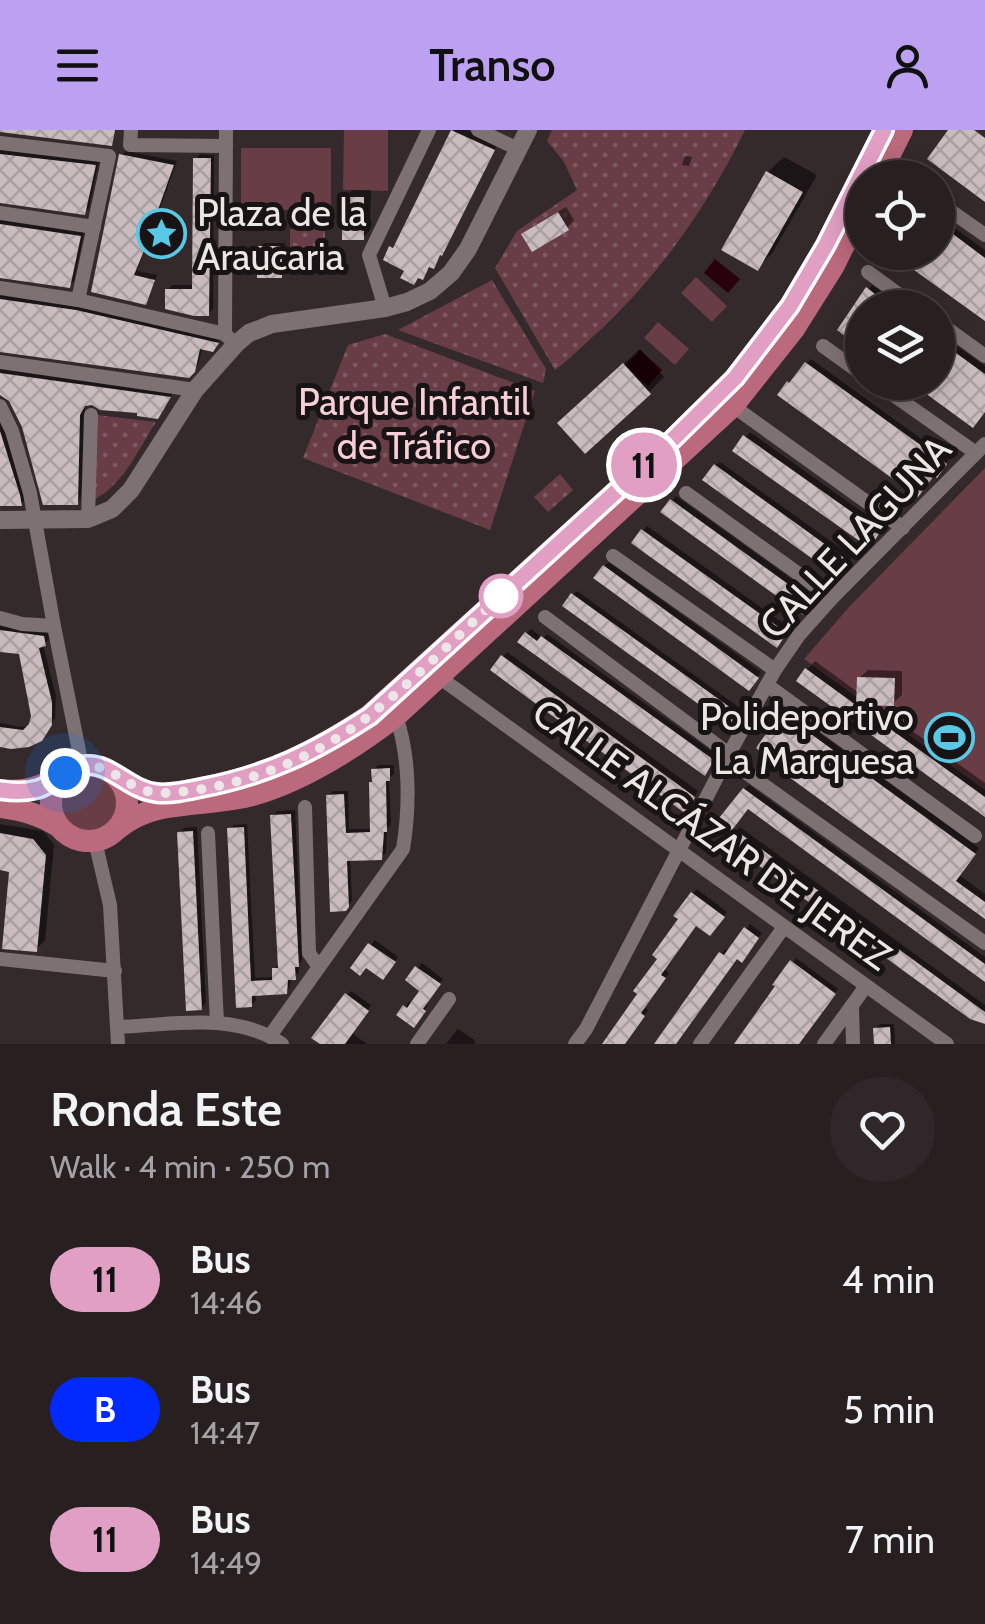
<!DOCTYPE html>
<html lang="en">
<head>
<meta charset="utf-8">
<style>
  body { margin:0; font-family:Cabin,sans-serif; background:#2f2729; color:#f1f3f6; height:100vh; display:flex; flex-direction:column; font-size:38px; white-space:nowrap }
  * { box-sizing:border-box; margin:0 }
  p { font-size:32px; color:#a4a2a5 }
  .icon { flex:none; width:55px; height:55px; fill:none; stroke:currentColor; stroke-width:2; stroke-linecap:round; stroke-linejoin:round }
  .map { position:relative; height:914px; overflow:hidden }
  .drawer { display:flex; flex-direction:column; background:#271f20; flex:1 }
  .drawer>* { flex:none }
  .badge { padding:0 20px; border-radius:32px; font-size:35px; line-height:65px }
  .fabs { position:absolute; left:845px; top:30px; display:grid; gap:20px }
  .fabs a { display:grid; place-items:center; width:110px; height:110px; border-radius:50%; background:#271f20; box-shadow:0 5px 25px #0003,0 0 0 2px #433d3e; font-size:50px }
  .you { position:absolute; width:50px; height:50px; margin:-25px; border:8px solid #fff; border-radius:50%; background:#1a73e8; box-shadow:0 0 0 15px #1a73e833 }
  .map>.badge { position:absolute; translate:-50% -50%; box-shadow:0 0 0 5px #fff }
  .round { display:grid; place-items:center; flex:none; width:105px; height:105px; border-radius:52px; background:#2f2729 }
  .headline { display:flex; align-items:center; justify-content:space-between; height:170px; padding:0 50px }
  h1 { font-size:48px; font-weight:600; line-height:75px }
  ul { padding:0; list-style:none }
  li { display:flex; align-items:center; gap:30px; height:130px; padding:0 50px }
  li div { flex:1 }
  li b { display:block; font-size:38px }
  li em { font-style:normal }
  li .badge { min-width:110px; font-weight:700; text-align:center }
  header { display:flex; justify-content:space-between; align-items:center; height:130px; padding:0 50px; background:#bca0f2; color:#111; font-size:45px; font-weight:600 }
  .map>svg:first-child { display:block }
  .green { fill:#693d46 }
  .park { fill:url(#park-dots) }
  .water { fill:#29010d }
  .shadow { fill:#0007 }
  .building { fill:url(#building-cross-hatch) }
  .lines { fill:none; stroke-linecap:round; stroke-linejoin:round }
  .minor { stroke:#7e7173; stroke-width:14 }
  .tertiary { stroke:#7e7173; stroke-width:18 }
  .primary { stroke:#bb697d; stroke-width:22 }
  .line-casing { stroke:#fff; stroke-width:22 }
  .line { stroke:#e19fc4; stroke-width:15 }
  .walk { stroke:#ede6e7; stroke-width:10; stroke-dasharray:0 18 }
  .stop-dot { fill:#fff; stroke:#e19fc4; stroke-width:5 }
  .labels { text-anchor:middle; dominant-baseline:central; stroke-width:10; stroke-linejoin:round; paint-order:stroke }
  .poi-label { font-size:38px; fill:#ede6e7; stroke:#181314; text-anchor:start }
  .park-label { font-size:38px; fill:#f8cfd6; stroke:#181314 }
  .street-label { font-size:38px; fill:#ede6e7; stroke:#181314 }
</style>
</head>
<body>
<header><svg class="icon" aria-label="menu" viewBox="0 0 24 24"><path d="M4 6h16M4 12h16M4 18h16"/></svg>Transo<svg class="icon" aria-label="person" viewBox="0 0 24 24"><circle cx="12" cy="8" r="4"/><path d="M4 21q1-7 8-7t8 7"/></svg></header>
<div class="map">
<svg width="985" height="914" viewBox="0 0 985 914">
  <defs>
    <pattern id="park-dots" width="8" height="8" patternUnits="userSpaceOnUse" patternTransform="scale(2.5)"><rect width="8" height="8" fill="#693d46"/><path d="M2 2h.1M6 6h.1" fill="none" stroke="#7f5961" stroke-width="1.8" stroke-linecap="round"/></pattern>
    <pattern id="building-cross-hatch" width="8" height="8" patternUnits="userSpaceOnUse" patternTransform="scale(2.5)"><rect width="8" height="8" fill="#cabcbe"/><path d="M0 0l8 8M0 8l8-8" fill="none" stroke="#a99ea0"/></pattern>
  </defs>
  <rect width="100%" height="100%" fill="#34292b"/>
  <g class="green">
    <polygon points="344,0 388,0 388,61 343,60"/>
    <rect x="241" y="18" width="90" height="62"/>
    <polygon points="696,147 727,176 712,192 681,163"/>
    <polygon points="658,192 689,219 675,235 644,208"/>
    <polygon points="985,338 985,660 804,529 849,477"/>
    <circle cx="89" cy="673" r="30"/>
  </g>
  <g class="park">
    <path d="M 552,0 L 745,0 C 707,77 659,146 596,204 C 582,216 570,229 555,240 L 495,138 L 517,101 L 577,60 L 564,32 L 547,11 Z"/>
    <polygon points="290,99 325,100 325,132 290,132"/>
    <polygon points="492,150 546,239 543,253 398,200"/>
    <polygon points="385,204 535,261 490,400 303,328 348,215"/>
    <path d="M 97,285 L 156,292 C 139,318 124,354 95,369 Z"/>
    <polygon points="560,344 573,360 548,382 534,367"/>
  </g>
  <g class="water">
    <polygon points="715,129 740,149 728,163 704,143"/>
    <polygon points="640,220 662,240 648,256 625,236"/>
  </g>
  <g class="shadow">
    <polygon points="454,0 467,0 497,15 446,118 422,147 407,140 391,118 398,114"/>
    <polygon points="0,17 99,31 89,78 85,82 0,70"/>
    <polygon points="126,21 177,31 158,84 154,87 149,109 137,141 157,145 149,167 145,172 94,160 122,25"/>
    <polygon points="200,24 214,25 213,179 208,183 168,160 172,155 194,155 196,29"/>
    <polygon points="685,26 692,27 689,36 682,35"/>
    <polygon points="784,27 817,45 773,122 758,138 725,119 768,42"/>
    <polygon points="352,60 371,60 370,100 363,108 345,68"/>
    <polygon points="566,77 574,90 567,98 524,105 532,97"/>
    <polygon points="938,86 985,120 985,188 938,122"/>
    <polygon points="0,87 84,102 74,151 69,155 0,145"/>
    <polygon points="264,113 285,113 285,141 281,145 260,117"/>
    <polygon points="872,155 904,178 862,178 862,215 840,199"/>
    <polygon points="0,163 82,177 220,209 212,219 203,217 198,234 188,246 0,219"/>
    <polygon points="951,212 985,236 985,280 938,252 938,229"/>
    <polygon points="640,219 664,247 649,262 576,278"/>
    <polygon points="811,229 949,329 941,340 780,264"/>
    <polygon points="0,236 173,263 162,281 140,280 93,272 85,275 81,368 77,373 24,296 11,269 0,263"/>
    <polygon points="0,286 6,300 25,370 21,374 0,374"/>
    <polygon points="750,302 883,397 867,414 736,320"/>
    <polygon points="720,332 853,427 837,444 715,336"/>
    <polygon points="676,366 815,466 807,477 672,371"/>
    <polygon points="647,396 790,498 781,510 643,401"/>
    <polygon points="609,432 761,542 753,554 604,436"/>
    <polygon points="577,461 740,578 733,589 573,465"/>
    <polygon points="0,496 48,502 49,509 43,515 56,566 55,588 46,603 0,614 0,593 20,597 31,596 33,576 21,522 0,520"/>
    <polygon points="531,499 543,508 547,504 717,625 709,639 705,643 526,504"/>
    <polygon points="507,522 698,661 690,676 503,527"/>
    <polygon points="815,531 859,563 859,548 868,540 902,541 902,565 893,573 873,573 985,653 985,683 807,540"/>
    <polygon points="785,578 979,718 959,745 985,764 985,787 780,582"/>
    <polygon points="378,635 394,635 394,644 389,648 391,695 387,699 386,723 381,727 350,728 352,771 345,778 328,666 333,661 348,661 349,699 373,699 371,653 374,650 374,640"/>
    <polygon points="749,655 985,827 985,846 744,659"/>
    <polygon points="295,680 302,830 299,834 299,843 291,847 290,857 286,862 255,863 256,870 251,875 230,699 234,695 247,694 255,848 275,847 274,839 280,833 273,686 277,681"/>
    <polygon points="0,694 43,701 54,715 45,810 36,820 11,740 0,737"/>
    <polygon points="197,697 206,873 201,878 180,702 184,698"/>
    <polygon points="740,697 985,875 985,892 736,701"/>
    <polygon points="697,759 727,782 714,799 697,793 664,839 669,843 644,877 648,880 624,914 605,914 660,828 693,763"/>
    <polygon points="750,794 762,803 746,825 737,826 674,914 657,914 721,824 726,819 729,822"/>
    <polygon points="375,810 398,827 387,842 367,835 353,838"/>
    <polygon points="796,828 838,859 798,914 737,914"/>
    <polygon points="422,833 443,849 426,873 428,875 418,890 399,884 409,872 413,874 422,860 408,850"/>
    <polygon points="351,861 371,875 352,903 367,914 324,914 347,865"/>
    <polygon points="880,894 894,894 895,914 876,914 876,899"/>
    <polygon points="458,899 476,911 474,914 446,914"/>
  </g>
  <g class="building">
    <polygon points="0,0 115,0 112,16 0,2"/>
    <polygon points="451,0 495,20 442,126 440,125 434,139 429,137 423,150 418,148 414,155 400,148 404,141 383,130 389,116 393,118"/>
    <polygon points="948,0 974,0 985,8 985,72 927,29"/>
    <polygon points="0,24 96,35 85,85 0,73"/>
    <polygon points="119,24 174,35 154,91 151,90 146,116 134,145 155,150 146,175 91,162"/>
    <polygon points="193,28 211,28 209,186 194,186 165,179 165,159 192,159"/>
    <polygon points="766,41 803,62 758,141 721,120"/>
    <rect x="342" y="67" width="22" height="43"/>
    <polygon points="558,82 569,100 532,122 521,104"/>
    <polygon points="0,94 81,106 70,158 0,148"/>
    <polygon points="945,98 985,128 985,191 889,122 938,122 938,108"/>
    <rect x="257" y="116" width="25" height="32"/>
    <polygon points="866,157 893,178 862,178 862,219 837,200"/>
    <polygon points="0,169 76,180 219,213 213,222 200,219 195,242 189,248 0,222"/>
    <polygon points="945,215 985,244 985,282 973,298 910,252 938,252 938,225"/>
    <polygon points="805,232 947,334 937,348 934,346 918,367 777,265 787,251 789,253"/>
    <polygon points="623,233 651,264 585,324 557,293"/>
    <polygon points="0,243 171,267 158,289 137,286 137,283 100,280 92,275 85,276 80,285 78,375 43,375 22,297 9,271 0,265"/>
    <polygon points="0,301 20,365 22,376 0,376"/>
    <polygon points="743,305 880,402 875,410 868,417 732,321"/>
    <polygon points="714,334 851,433 847,438 838,447 702,350"/>
    <polygon points="670,369 813,472 804,483 803,485 660,382"/>
    <polygon points="641,399 787,503 777,518 631,413"/>
    <polygon points="603,435 759,548 749,561 593,448"/>
    <polygon points="571,463 738,583 729,596 562,476"/>
    <polygon points="0,500 44,506 46,516 39,518 52,572 52,595 42,611 29,617 11,619 0,617 0,597 23,600 29,594 31,586 19,524 0,522"/>
    <polygon points="525,502 537,511 541,506 714,630 705,646 517,512"/>
    <polygon points="501,525 695,667 686,684 490,540"/>
    <polygon points="805,538 856,575 857,547 895,548 894,576 857,575 985,667 985,687 796,551"/>
    <polygon points="778,580 976,724 956,751 985,772 985,789 764,629 766,626 756,618 772,595 769,593"/>
    <polygon points="390,638 390,651 386,651 387,702 384,702 382,730 347,731 349,777 346,781 330,782 326,665 344,664 346,703 370,702 369,652 372,652 371,639"/>
    <polygon points="743,658 985,834 985,852 748,679 729,704 715,693"/>
    <polygon points="291,684 299,837 295,837 296,850 288,850 287,864 252,866 252,877 236,878 227,698 244,697 251,851 272,850 272,838 278,838 270,685"/>
    <polygon points="734,699 985,882 985,894 970,889 725,711"/>
    <polygon points="193,701 202,880 186,881 177,702"/>
    <polygon points="0,703 33,709 46,725 37,822 2,819 9,742 0,740"/>
    <polygon points="691,762 725,787 710,806 696,796 661,845 666,848 641,883 645,886 625,914 602,914 637,864 633,861 657,829 652,825 678,789 673,786"/>
    <polygon points="744,797 759,808 742,833 737,829 676,914 654,914 719,822 724,825"/>
    <polygon points="368,813 396,832 383,850 366,838 360,846 350,838"/>
    <polygon points="790,830 836,864 799,914 734,914 775,856 772,855"/>
    <polygon points="415,836 441,854 423,879 426,881 414,898 396,885 403,875 407,878 419,861 405,850"/>
    <polygon points="345,863 369,881 345,914 320,914 311,908"/>
    <polygon points="890,897 891,914 874,914 873,898"/>
  </g>
  <g class="lines">
    <g class="minor">
      <polyline points="131,0 130,15 226,16"/>
      <polyline points="226,0 225,204 229,208"/>
      <polyline points="478,0 518,19"/>
      <polyline points="0,13 109,26 78,170"/>
      <polyline points="938,72 985,105"/>
      <polyline points="0,83 94,97"/>
      <polyline points="868,142 917,178"/>
      <polyline points="0,158 78,170 225,204"/>
      <polyline points="385,178 369,125 429,0"/>
      <polyline points="938,192 985,226"/>
      <polyline points="823,216 862,244"/>
      <polyline points="0,232 195,260"/>
      <polyline points="875,252 976,323"/>
      <polyline points="0,276 12,301 30,363 54,496 82,636"/>
      <polyline points="733,276 903,398"/>
      <polyline points="686,363 832,468"/>
      <polyline points="88,389 91,285"/>
      <polyline points="613,426 775,540"/>
      <polyline points="545,487 729,624"/>
      <polyline points="0,488 22,494 54,496"/>
      <polyline points="439,547 947,914"/>
      <polyline points="767,555 975,706"/>
      <polyline points="727,629 985,813"/>
      <polyline points="305,677 309,823 319,837"/>
      <polyline points="208,703 217,893"/>
      <polyline points="95,711 110,775 118,914"/>
      <polyline points="0,829 115,841"/>
      <polyline points="852,876 853,914"/>
      <path d="M 118,897 C 172,895 235,881 282,914"/>
      <path d="M 270,906 L 403,719 C 410,676 410,627 396,586"/>
      <polyline points="417,914 449,869"/>
      <polyline points="575,914 586,899 729,624 775,540 799,505 832,468 985,314"/>
      <polyline points="700,914 784,797"/>
      <polyline points="824,914 866,856"/>
    </g>
    <polyline class="tertiary" points="0,390 88,389 112,379 131,360 195,260 236,214 249,203 272,194 385,178 407,172 430,161 451,143 468,119 528,0"/>
    <g class="primary">
      <polyline points="878,48 902,0"/>
      <circle cx="89" cy="673" r="38"/>
      <path d="M 117,647 C 131,655 143,663 160,664 C 175,664 192,660 206,657 C 267,646 318,620 369,586 L 666,316 L 735,248 L 790,176 L 826,115 L 884,0"/>
      <path d="M 0,660 C 24,663 42,657 62,645"/>
      <path d="M 0,677 C 22,680 39,684 58,696"/>
      <path d="M 118,698 C 124,694 131,689 138,686 C 168,671 218,675 253,665 C 305,650 353,619 396,586 L 733,276 L 794,199 L 833,137 L 862,79"/>
    </g>
  </g>
  <g class="lines">
    <defs>
      <path id="line" d="M 0,660 C 12,662 27,662 38,659 C 55,654 67,636 86,635 C 111,633 129,660 156,663 C 170,665 187,661 201,658 C 268,645 313,623 370,586 L 666,316 L 735,248 L 790,176 L 826,115 L 884,0"/>
    </defs>
    <use href="#line" class="line-casing"/>
    <use href="#line" class="line"/>
    <path class="walk" d="M 65,643 C 105,618 124,665 164,663 C 236,660 313,630 370,585 C 416,549 458,505 501,466"/>
  </g>
  <defs>
    <symbol id="sight-ring" viewBox="-11 -11 22 22"><circle r="9.5" fill="#181314" stroke="#59c8e4" stroke-width="1.5"/><path d="M0-6L1.8-2.2L6-1.7L2.9 1.2L3.7 5.4L0 3.3L-3.7 5.4L-2.9 1.2L-6-1.7L-1.8-2.2Z" fill="#59c8e4"/></symbol>
    <symbol id="stadium-ring" viewBox="-11 -11 22 22"><circle r="9.5" fill="#181314" stroke="#59c8e4" stroke-width="1.5"/><path d="M0-5a6.5 5 0 1 0 0 10a6.5 5 0 1 0 0-10ZM-3.5-1.8h7v3.6h-7Z" fill="#59c8e4"/></symbol>
  </defs>
  <g fill-rule="evenodd">
    <use href="#sight-ring" x="134" y="76" width="55" height="55"/>
    <use href="#stadium-ring" x="922" y="580" width="55" height="55"/>
  </g>
  <circle class="stop-dot" cx="501" cy="466" r="20"/>
  <g class="labels">
    <g class="poi-label">
      <text x="197" y="82">Plaza de la<tspan x="197" dy="44">Araucaria</tspan></text>
      <text x="914" y="586" text-anchor="end">Polideportivo<tspan x="914" dy="44">La Marquesa</tspan></text>
    </g>
    <g class="park-label">
      <text x="414" y="271">Parque Infantil<tspan x="414" dy="44">de Tráfico</tspan></text>
    </g>
    <g class="street-label">
      <text transform="translate(855 407) rotate(-47)">CALLE LAGUNA</text>
      <text transform="translate(712 704) rotate(36)">CALLE ALCÁZAR DE JEREZ</text>
    </g>
  </g>
</svg>
<div class="fabs">
<a><svg class="icon" aria-label="locate" viewBox="0 0 24 24"><circle cx="12" cy="12" r="6"/><path d="M12 2v4M12 18v4M2 12h4M18 12h4"/></svg></a>
<a><svg class="icon" aria-label="layers" viewBox="0 0 24 24"><path d="M12 4l9 5-9 5-9-5zM3 14l9 5 9-5"/></svg></a>
</div>
<div class="you" style="left:65px;top:643px"></div>
<b class="badge" style="left:644px;top:335px;background:#e19fc4;color:#111">11</b>
</div>
<section class="drawer">
<div class="headline"><div><h1>Ronda Este</h1><p>Walk · 4 min · 250 m</p></div><a class="round"><svg class="icon" aria-label="heart" viewBox="0 0 24 24"><path d="M12 20l-8-8c-3-5 5-10 8-4 3-6 11-1 8 4z"/></svg></a></div>
<ul>
<li><span class="badge" style="background:#e19fc4;color:#111">11</span><div><b>Bus</b><p>14:46</p></div><em>4 min</em></li>
<li><span class="badge" style="background:#002aff;color:#fff">B</span><div><b>Bus</b><p>14:47</p></div><em>5 min</em></li>
<li><span class="badge" style="background:#e19fc4;color:#111">11</span><div><b>Bus</b><p>14:49</p></div><em>7 min</em></li>
</ul>
</section>
</body>
</html>
